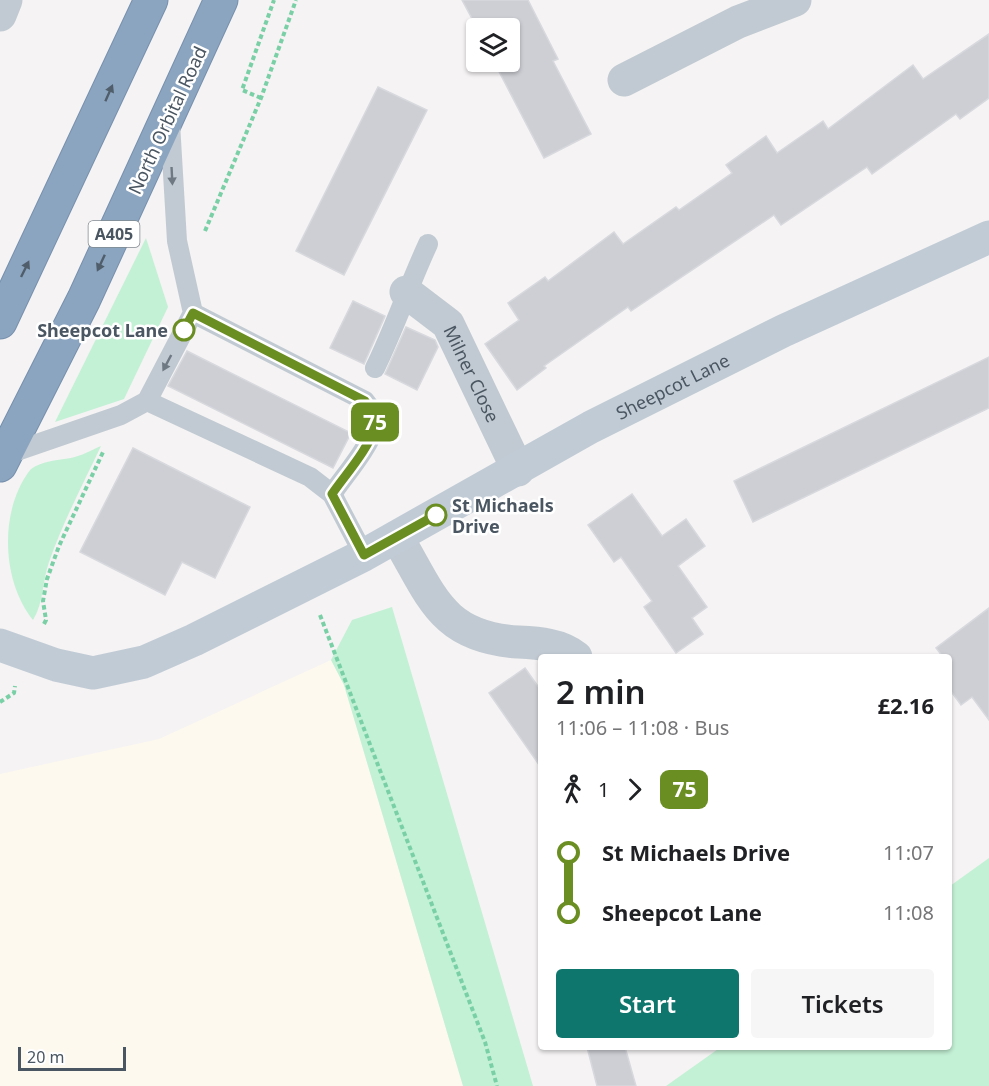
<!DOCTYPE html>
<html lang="en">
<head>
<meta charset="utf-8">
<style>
  body { margin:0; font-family:"Noto Sans",sans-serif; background:#f6f6f6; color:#202124; height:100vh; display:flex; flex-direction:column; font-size:22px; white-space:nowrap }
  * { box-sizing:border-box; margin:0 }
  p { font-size:20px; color:#757577 }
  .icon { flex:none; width:33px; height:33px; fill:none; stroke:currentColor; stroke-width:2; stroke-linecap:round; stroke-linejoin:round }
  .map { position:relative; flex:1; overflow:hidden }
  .side { position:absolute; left:538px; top:654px; width:414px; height:396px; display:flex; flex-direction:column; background:#fff; border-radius:6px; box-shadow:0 2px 4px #0004 }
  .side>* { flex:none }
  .badge { padding:0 12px; border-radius:9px; font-size:21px; line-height:39px }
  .controls { position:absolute; left:466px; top:18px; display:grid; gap:12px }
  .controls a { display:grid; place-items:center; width:54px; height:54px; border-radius:6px; background:#fff; box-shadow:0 2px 4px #0004; font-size:30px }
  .scale { position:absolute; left:18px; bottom:15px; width:108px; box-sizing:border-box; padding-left:6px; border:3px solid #4a5661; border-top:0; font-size:16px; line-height:21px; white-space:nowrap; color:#4a5661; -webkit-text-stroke:4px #fff; paint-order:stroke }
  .map>.badge { position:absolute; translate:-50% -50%; box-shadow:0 0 0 3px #fff }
  .legs { display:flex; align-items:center; gap:9px; height:66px; padding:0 18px; font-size:20px }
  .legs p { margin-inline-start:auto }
  .head { display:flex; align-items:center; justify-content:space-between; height:102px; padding:0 18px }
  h1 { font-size:33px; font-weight:600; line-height:45px }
  .cta { display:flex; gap:12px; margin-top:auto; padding:12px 18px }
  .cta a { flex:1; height:69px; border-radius:6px; background:#0f766e; color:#fff; font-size:24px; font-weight:600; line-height:69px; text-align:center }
  .cta a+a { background:#f6f6f6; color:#202124 }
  ul { padding:0 18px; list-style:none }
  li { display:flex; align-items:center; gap:21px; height:60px; font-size:22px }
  li i { display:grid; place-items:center; width:9px; height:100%; margin:0 8px; background:currentColor }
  li i::after { content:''; width:15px; height:15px; margin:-8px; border:4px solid; border-radius:50%; background:#fff }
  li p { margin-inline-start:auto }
  li:first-child i { background:linear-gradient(#0000 50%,currentColor 0) }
  li:last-child i { background:linear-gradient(currentColor 50%,#0000 0) }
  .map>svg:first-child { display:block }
  .commercial { fill:#fdf9ef }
  .green { fill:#c3f1d5 }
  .building { fill:#cdcfd5; stroke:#d7d9de; stroke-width:1.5 }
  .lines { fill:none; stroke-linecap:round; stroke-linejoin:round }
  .highway-casing { stroke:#7690ad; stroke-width:35 }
  .path { stroke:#7ad0a6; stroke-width:4; stroke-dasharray:4.5 3; stroke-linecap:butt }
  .lane { stroke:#c1cad2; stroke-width:20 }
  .street { stroke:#c1cad2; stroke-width:33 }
  .secondary { stroke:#c1cbd6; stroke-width:33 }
  .highway { stroke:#8ba5c1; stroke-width:33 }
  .oneway { fill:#505e6b }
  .oneway2 { fill:#6e7983 }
  .line-1-casing { stroke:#fff; stroke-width:14 }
  .line-1 { stroke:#6b8e23; stroke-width:9 }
  .stop-1-dot { fill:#fff; stroke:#6b8e23; stroke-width:3 }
  .labels { text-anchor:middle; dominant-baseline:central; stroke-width:5; stroke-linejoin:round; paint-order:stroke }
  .shield { fill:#fff; stroke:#808990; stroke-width:1.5 }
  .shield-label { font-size:16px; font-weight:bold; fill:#4a5661 }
  .street-label { font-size:18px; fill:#4a5661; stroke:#fff }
  .stop-label { font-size:18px; font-weight:bold; fill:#4a5661; stroke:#fff; text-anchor:end }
</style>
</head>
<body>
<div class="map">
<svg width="989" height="1086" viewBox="0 0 989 1086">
  <rect width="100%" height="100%" fill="#f5f3f3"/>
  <polygon class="commercial" points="331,660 344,685 463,1086 0,1086 0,774 159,739"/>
  <g class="green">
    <polygon points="146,238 168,307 124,399 55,422"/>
    <path d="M 101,446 C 83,484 63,522 49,562 C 42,582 44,602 33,620 C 0,579 0,507 31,469 C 42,461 58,460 71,458 C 81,456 92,450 101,446 Z"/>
    <polygon points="392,607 533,1086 463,1086 344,685 331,660 352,620"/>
    <polygon points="989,858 989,1086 666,1086 721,1047 950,1047 950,886"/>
  </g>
  <g class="building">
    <polygon points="462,0 528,0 558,59 553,61 591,134 544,158 494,62 510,62 510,28 477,28"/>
    <polygon points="989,34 989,98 960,119 956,114 872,174 867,167 781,225 774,215 631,311 628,307 544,366 546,368 517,390 485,344 519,320 508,303 545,277 548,281 614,232 623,244 676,207 679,210 732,173 726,165 766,136 777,153 823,121 828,129 913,65 923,79"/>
    <polygon points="378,87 427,110 344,275 296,251"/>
    <polygon points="353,301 385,316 364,364 330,348"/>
    <polygon points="406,327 435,340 438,347 417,390 385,374"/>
    <polygon points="187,351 351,433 333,468 168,386"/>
    <polygon points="989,357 989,408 753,522 734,481"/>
    <polygon points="133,448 250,507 215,578 182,562 165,595 80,552"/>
    <polygon points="632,494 662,536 686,519 705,546 678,566 707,607 692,618 703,634 676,653 644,607 652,601 621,557 614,562 588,525"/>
    <polygon points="989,608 989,720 972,697 961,705 950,690 950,657 943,657 936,648"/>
    <polygon points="525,668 542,692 542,769 489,693"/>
    <polygon points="587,1047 625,1047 636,1086 597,1086"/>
  </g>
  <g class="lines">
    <defs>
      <g id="highway">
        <polyline points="0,322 151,0"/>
        <polyline points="0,465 84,299 221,0"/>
      </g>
    </defs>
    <use href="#highway" class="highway-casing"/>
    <g class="path">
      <polyline points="261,98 242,90 274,0"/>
      <polyline points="205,231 261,98 296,0"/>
      <polyline points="320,615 485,1042 497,1086"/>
      <polyline points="44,624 46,620 43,601 47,579 59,546 104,450"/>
      <polyline points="0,702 14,693 15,686"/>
    </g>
    <g class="lane">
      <path d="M 193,313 L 365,401 C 371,408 377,417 375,426 C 369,448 345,475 332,494"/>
      <path d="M 375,368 C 395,327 409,285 428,244"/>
      <polyline points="147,401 310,477 332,494 364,555"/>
      <polyline points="5,455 121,415 147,401 193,313 177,241 170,123"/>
    </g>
    <g class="street">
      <polyline points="0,15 6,0"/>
      <polyline points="624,80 738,22 795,0"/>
      <path id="s1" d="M 406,292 L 448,324 L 518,470"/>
      <path d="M 397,537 C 432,596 441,637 518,642 C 538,643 560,644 576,657"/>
    </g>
    <path class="secondary" id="s2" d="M 0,645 L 56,665 L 93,673 L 144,662 L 194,640 L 364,555 L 591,427 L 783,331 L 989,237"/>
    <use href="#highway" class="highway"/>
  </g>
  <defs><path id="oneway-solid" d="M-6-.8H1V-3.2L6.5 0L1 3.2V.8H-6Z" transform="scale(1.5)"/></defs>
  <g class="oneway">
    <use href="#oneway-solid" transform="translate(109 93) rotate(-66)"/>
    <use href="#oneway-solid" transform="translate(101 263) rotate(115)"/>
    <use href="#oneway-solid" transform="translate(25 269) rotate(-64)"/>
  </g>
  <g class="oneway2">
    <use href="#oneway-solid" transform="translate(172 176) rotate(87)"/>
    <use href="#oneway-solid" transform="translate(167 363) rotate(118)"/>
  </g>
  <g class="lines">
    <defs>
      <path id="line-1" d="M 184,330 L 193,313 L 365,401 C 370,408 377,417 375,426 C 369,449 345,475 332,494 L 364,555 L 436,515"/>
    </defs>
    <use href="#line-1" class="line-1-casing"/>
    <use href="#line-1" class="line-1"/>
  </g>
  <g class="stop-1-dot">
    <circle cx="184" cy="330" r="10"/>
    <circle cx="436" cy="515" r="10"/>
  </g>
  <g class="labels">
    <rect class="shield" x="88.5" y="221" width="51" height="26" rx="4.5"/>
    <g class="shield-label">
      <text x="114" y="234">A405</text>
    </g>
    <g class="street-label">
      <text transform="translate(167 120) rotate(-65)">North Orbital Road</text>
      <text stroke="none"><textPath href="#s1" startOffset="108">Milner Close</textPath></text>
      <text stroke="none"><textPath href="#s2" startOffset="746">Sheepcot Lane</textPath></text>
    </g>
    <g class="stop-label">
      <text x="168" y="330">Sheepcot Lane</text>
      <text x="452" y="505" text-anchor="start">St Michaels<tspan x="452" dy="21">Drive</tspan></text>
    </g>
  </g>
</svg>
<div class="controls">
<a><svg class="icon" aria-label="layers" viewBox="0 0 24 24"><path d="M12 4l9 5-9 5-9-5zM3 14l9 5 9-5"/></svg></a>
</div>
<div class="scale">20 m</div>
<b class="badge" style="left:375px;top:422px;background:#6b8e23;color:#fff">75</b>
<section class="side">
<div class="head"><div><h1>2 min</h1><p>11:06 – 11:08 · Bus</p></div><b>£2.16</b></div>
<div class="legs"><svg class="icon" aria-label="walk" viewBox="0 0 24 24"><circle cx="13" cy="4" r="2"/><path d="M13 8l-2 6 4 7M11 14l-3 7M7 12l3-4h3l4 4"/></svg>1<svg class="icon" aria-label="forward" viewBox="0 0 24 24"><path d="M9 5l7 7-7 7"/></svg><b class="badge" style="background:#6b8e23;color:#fff">75</b></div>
<ul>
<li><i style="color:#6b8e23"></i><b>St Michaels Drive</b><p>11:07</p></li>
<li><i style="color:#6b8e23"></i><b>Sheepcot Lane</b><p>11:08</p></li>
</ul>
<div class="cta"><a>Start</a><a>Tickets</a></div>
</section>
</div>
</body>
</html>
